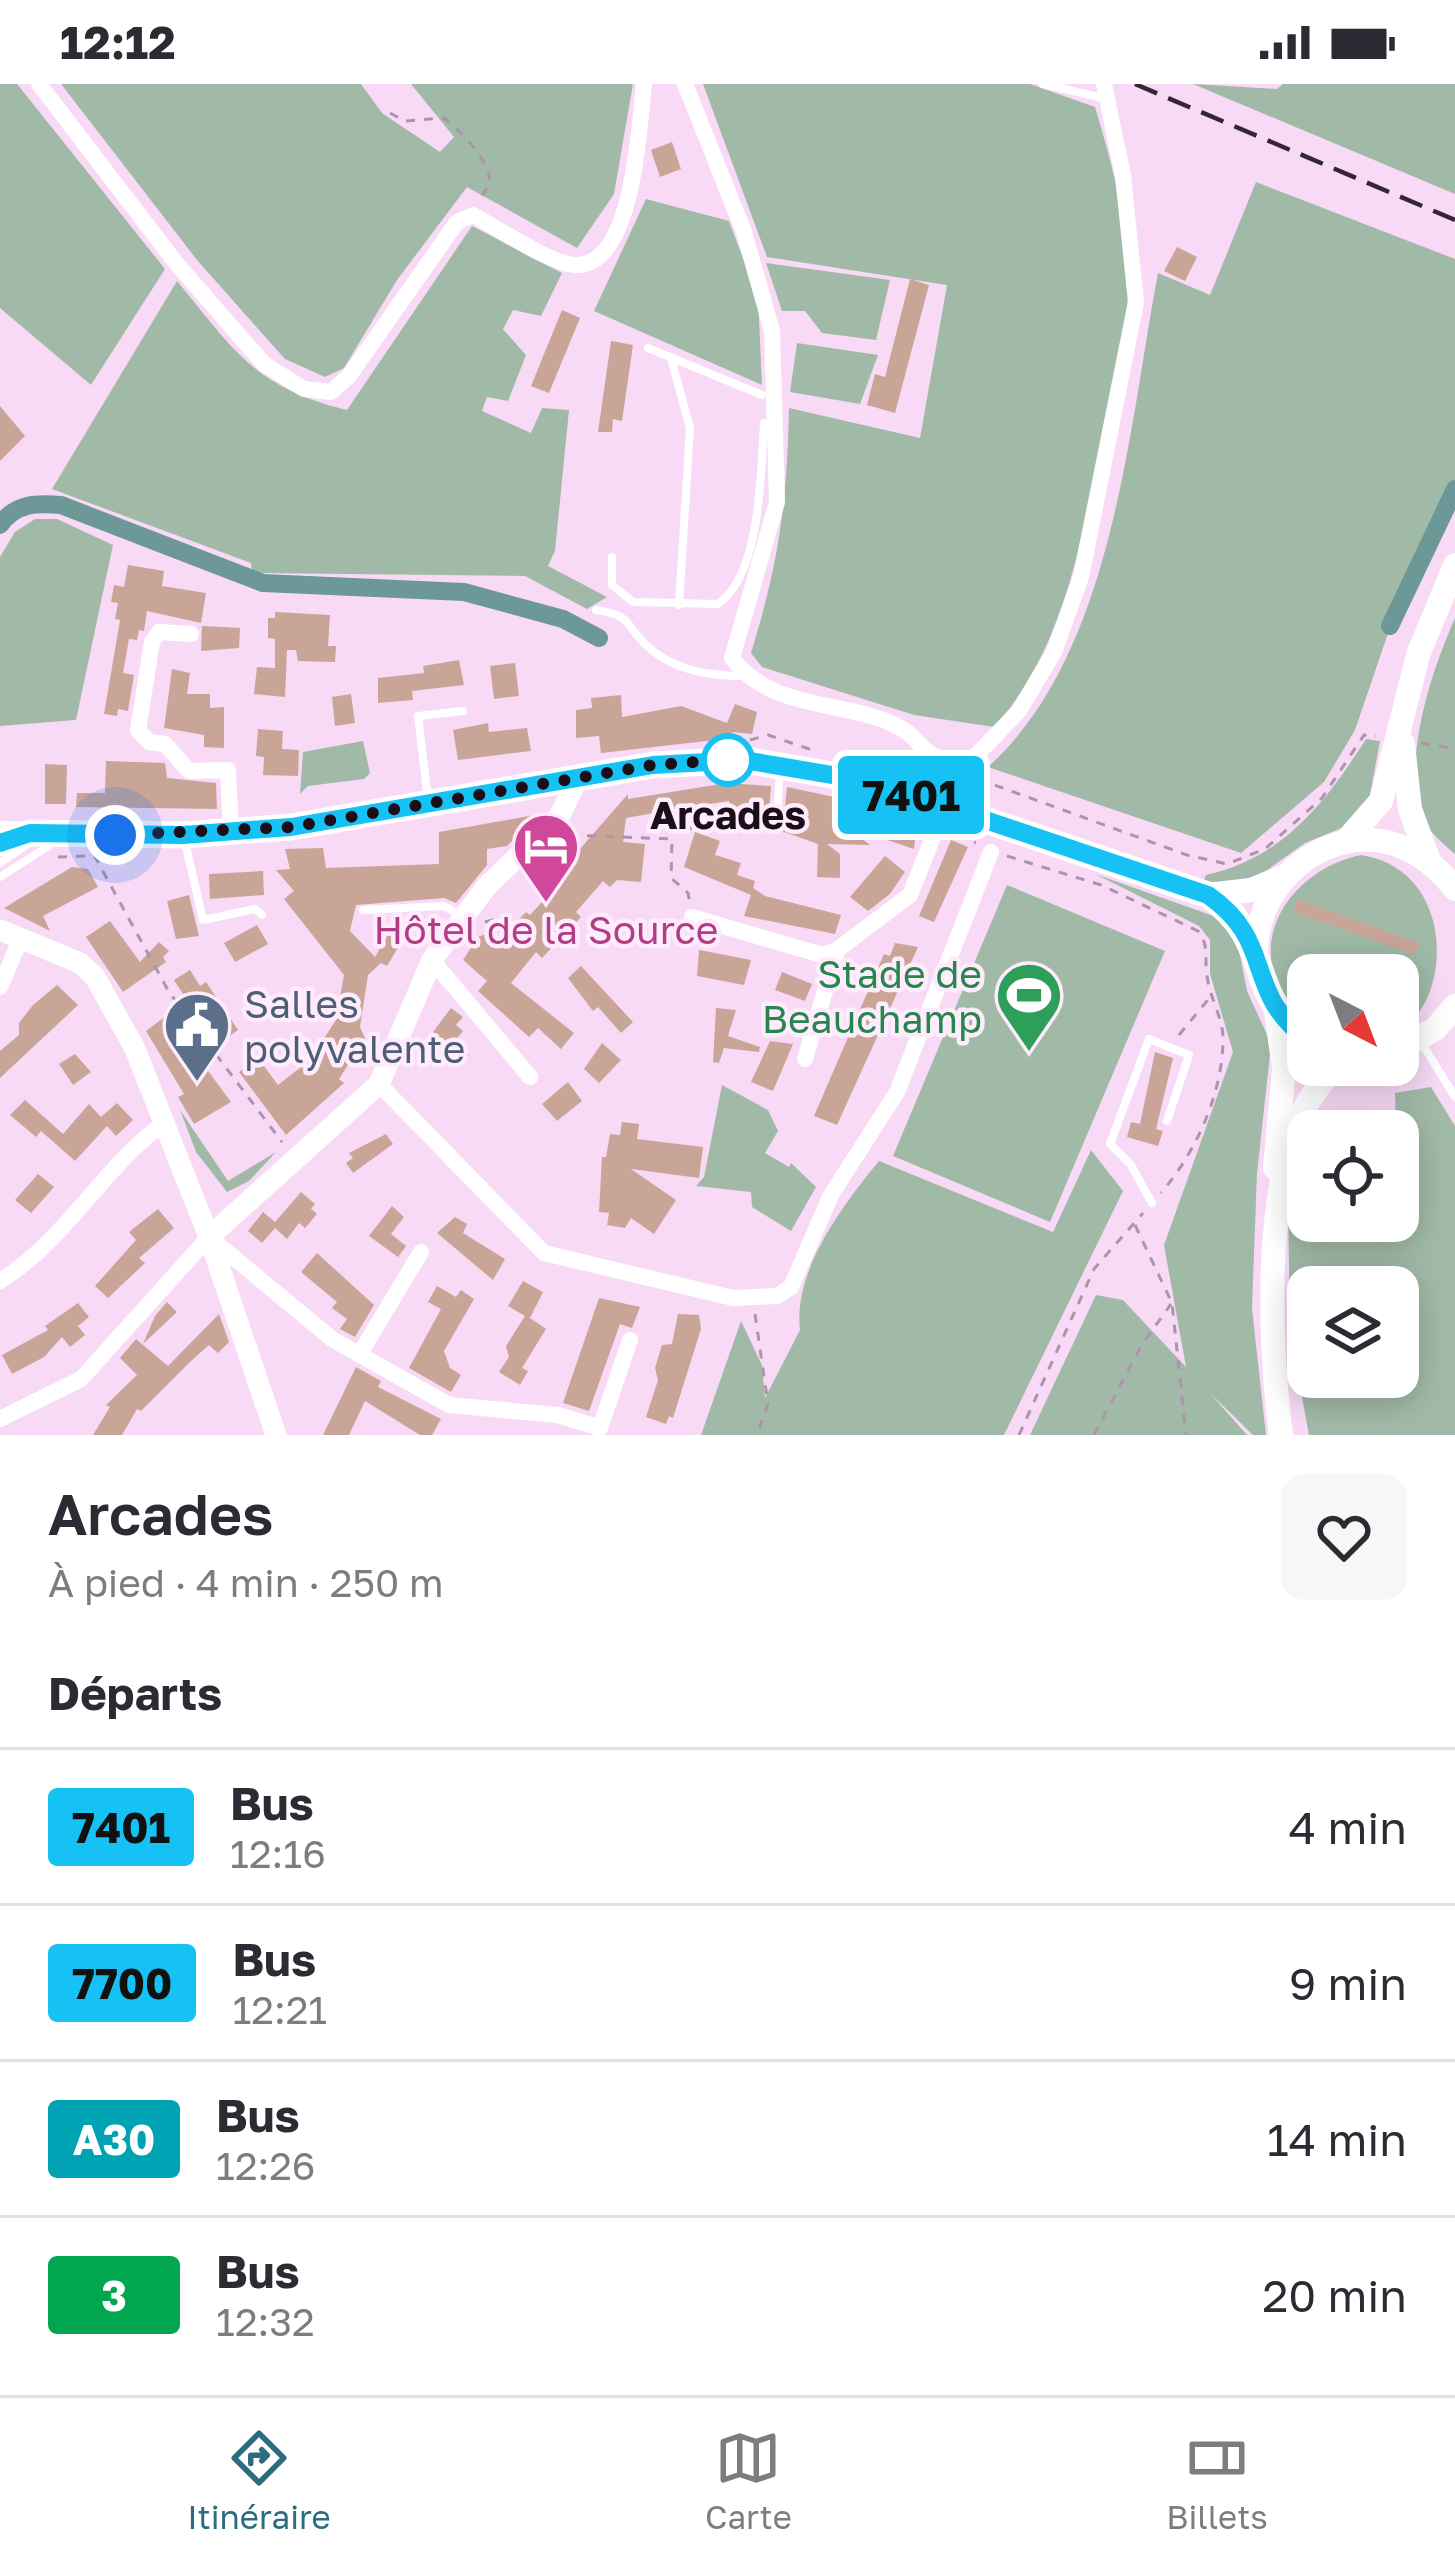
<!DOCTYPE html>
<html lang="fr">
<head>
<meta charset="utf-8">
<style>
  body { margin:0; font-family:"Golos Text",sans-serif; background:#f7f7f7; color:#2b2b33; height:100vh; display:flex; flex-direction:column; font-size:45px; white-space:nowrap }
  * { box-sizing:border-box; margin:0 }
  p { font-size:39px; color:#7c7c81 }
  .icon { flex:none; width:66px; height:66px; fill:none; stroke:currentColor; stroke-width:2; stroke-linecap:round; stroke-linejoin:round }
  .map { position:relative; height:1351px; overflow:hidden }
  .drawer { display:flex; flex-direction:column; background:#fff; flex:1 }
  .drawer>* { flex:none }
  .badge { padding:0 24px; border-radius:9px; font-size:42px; line-height:78px }
  .needle { width:78px; rotate:138deg }
  .controls { position:absolute; left:1287px; top:870px; display:grid; gap:24px }
  .controls a { display:grid; place-items:center; width:132px; height:132px; border-radius:24px; background:#fff; box-shadow:0 6px 30px #0003; font-size:60px }
  .you { position:absolute; width:60px; height:60px; margin:-30px; border:9px solid #fff; border-radius:50%; background:#1a73e8; box-shadow:0 0 0 18px #1a73e833 }
  .map>.badge { position:absolute; translate:-50% -50%; box-shadow:0 0 0 6px #fff }
  h2 { padding:0 48px; font-size:45px; line-height:108px }
  .round { display:grid; place-items:center; flex:none; width:126px; height:126px; border-radius:24px; background:#f7f7f7 }
  .head { display:flex; align-items:center; justify-content:space-between; height:204px; padding:0 48px }
  h1 { font-size:57px; font-weight:600; line-height:90px }
  ul { padding:0; list-style:none }
  li { display:flex; align-items:center; gap:36px; height:156px; padding:0 48px; border-top:3px solid #e1e1e2 }
  li div { flex:1 }
  li b { display:block; font-size:45px }
  li em { font-style:normal }
  li .badge { min-width:132px; font-weight:700; text-align:center }
  .status { display:flex; justify-content:space-between; align-items:center; height:84px; padding:0 60px; background:#fff; direction:ltr }
  .status svg { height:33px; fill:currentColor }
  .menu { display:flex; justify-content:space-around; align-items:center; height:168px; border-top:3px solid #e1e1e2; background:#fff; font-size:33px; color:#7c7c81 }
  .menu a { display:grid; justify-items:center; gap:6px }
  .menu .current { color:#2b6c7f }
  .map>svg:first-child { display:block }
  .green { fill:#a1baa8; fill-rule:evenodd }
  .lines { fill:none; stroke-linecap:round; stroke-linejoin:round }
  .canal { stroke:#6d9898; stroke-width:18 }
  .building { fill:#c9a598 }
  .path { stroke:#ac95ab; stroke-width:3; stroke-dasharray:9 9; stroke-linecap:butt }
  .service { stroke:#fff; stroke-width:8 }
  .minor { stroke:#fff; stroke-width:16 }
  .tertiary { stroke:#fff; stroke-width:21 }
  .secondary { stroke:#fff; stroke-width:24 }
  .primary { stroke:#fff; stroke-width:24 }
  .rail { stroke:#342733; stroke-width:4.5; stroke-dasharray:24 12; stroke-linecap:butt }
  .line-casing { stroke:#fff; stroke-width:27 }
  .line { stroke:#16c1f3; stroke-width:18 }
  .walk { stroke:#1a0f19; stroke-width:12; stroke-dasharray:0 21.6 }
  .stop-dot { fill:#fff; stroke:#16c1f3; stroke-width:6 }
  .labels { text-anchor:middle; dominant-baseline:central; stroke-width:9; stroke-linejoin:round; paint-order:stroke }
  .stop-label { font-size:39px; font-weight:bold; fill:#1a0f19; stroke:#feebfc }
  .hotel-label { font-size:39px; fill:#b23c85; stroke:#feebfc }
  .leisure-label { font-size:39px; fill:#27864d; stroke:#feebfc; text-anchor:end }
  .service-label { font-size:39px; fill:#4e5e75; stroke:#feebfc; text-anchor:start }
</style>
</head>
<body>
<div class="status"><b>12:12</b><svg viewBox="0 0 49 12"><path d="M0 12V9h3v3zM5 12V6h3v6zM10 12V3h3v9zM15 12V0h3v12zM26 1h20v11H26zM47 4h2v5h-2z"/></svg></div>
<div class="map">
<svg width="1455" height="1351" viewBox="0 0 1455 1351">
  <rect width="100%" height="100%" fill="#f8daf6"/>
  <g class="green">
    <polygon points="0,0 17,0 165,185 91,301 0,224"/>
    <polygon points="61,0 361,0 382,29 440,68 454,53 411,0 633,0 614,110 577,164 467,103 397,196 344,284 325,293 285,275 197,176"/>
    <path d="M 703,0 L 1030,0 L 1095,23 C 1113,83 1131,149 1128,212 C 1126,250 1114,291 1106,329 C 1085,436 1070,559 994,643 L 914,631 L 762,583 L 751,569 C 779,478 787,419 789,324 L 920,354 L 947,201 L 767,173 Z"/>
    <polygon points="1193,0 1277,5 1283,0 1455,0 1455,110"/>
    <path d="M 1256,98 L 1455,175 L 1455,400 L 1396,526 L 1355,646 L 1324,698 L 1241,769 L 988,683 C 1113,570 1128,348 1158,189 L 1210,211 Z"/>
    <polygon points="646,115 729,137 758,214 762,301 594,227"/>
    <path d="M 472,142 L 562,189 L 541,232 L 513,226 L 503,245 L 526,271 L 508,317 L 487,313 L 482,327 L 531,349 L 542,324 L 569,326 L 555,467 L 548,482 L 607,513 L 587,525 L 525,492 L 252,489 L 251,479 L 52,405 L 177,197 C 235,267 254,303 347,326 Z"/>
    <polygon points="766,179 890,196 876,256 822,249 805,227 782,227"/>
    <polygon points="797,259 878,271 860,320 790,308"/>
    <polygon points="35,435 57,435 113,461 76,636 0,642 0,473 15,448"/>
    <path d="M 1455,534 L 1455,770 C 1441,758 1425,745 1420,727 C 1404,669 1432,586 1455,534 Z"/>
    <path d="M 1366,655 L 1380,657 L 1370,711 L 1349,741 L 1305,759 L 1252,797 L 1202,800 L 1206,791 C 1283,774 1325,719 1366,655 Z"/>
    <polygon points="363,657 370,689 364,695 308,702 300,710 303,668"/>
    <path d="M 1361,771 C 1455,785 1455,915 1398,948 L 1398,891 L 1308,891 L 1308,935 C 1234,879 1280,788 1361,771 Z"/>
    <polygon points="1095,790 1222,835 1236,850 1247,907 1268,953 1270,970 1257,1089 1252,1224 1266,1351 1253,1351 1210,1309 1247,1351 1030,1351 1096,1211 1123,1216 1186,1283 1164,1161 1233,968 1210,890 1210,856 1199,842"/>
    <polygon points="1007,801 1165,867 1050,1138 893,1072"/>
    <polygon points="722,1001 768,1026 778,1047 765,1069 789,1083 791,1079 816,1103 791,1147 752,1123 751,1108 696,1102 704,1093"/>
    <path d="M 1431,1003 L 1455,1042 L 1455,1351 L 1309,1351 L 1290,1249 L 1288,1113 L 1308,1117 L 1308,1137 L 1398,1137 L 1395,1009 ZM 1308,1203 L 1398,1203 L 1398,1293 L 1308,1293 Z"/>
    <polygon points="180,1026 228,1097 276,1068 249,1097 227,1108 196,1068"/>
    <path d="M 1091,1066 L 1123,1107 L 1004,1351 L 701,1351 L 741,1237 L 762,1281 L 765,1314 L 800,1246 C 793,1187 842,1122 879,1077 L 1053,1148 Z"/>
  </g>
  <g class="lines">
    <g class="canal">
      <path d="M 0,441 C 15,419 37,419 61,421 L 263,499 L 464,508 L 563,535 L 599,554"/>
      <polyline points="1390,542 1455,405"/>
    </g>
  </g>
  <g class="building">
    <polygon points="672,58 681,85 660,93 651,66"/>
    <polygon points="1177,163 1197,173 1185,197 1164,187"/>
    <polygon points="910,195 929,201 895,329 867,321 875,290 885,293"/>
    <polygon points="562,226 580,234 549,309 531,302"/>
    <polygon points="611,257 633,261 622,337 613,335 612,348 598,348"/>
    <polygon points="0,322 25,352 0,377"/>
    <polygon points="128,481 164,487 162,502 206,509 201,539 147,527 144,547 139,546 137,556 129,555 123,589 134,591 128,627 118,625 117,632 104,630 120,536 115,535 118,519 111,518 114,501 124,503"/>
    <polygon points="275,528 330,531 328,562 336,562 335,578 298,577 296,566 287,566 285,613 254,610 257,583 275,584 275,555 268,554 268,534 275,534"/>
    <polygon points="202,542 240,544 239,564 201,567"/>
    <polygon points="459,576 464,601 412,607 413,616 378,619 378,594 424,589 423,582"/>
    <polygon points="515,579 519,612 494,615 490,582"/>
    <polygon points="172,585 190,589 187,610 210,610 210,624 224,623 224,664 204,663 204,651 164,644"/>
    <polygon points="351,610 355,639 335,642 332,613"/>
    <polygon points="621,611 622,633 681,622 727,639 735,620 757,628 752,650 732,648 733,654 601,669 599,652 576,654 576,626 592,624 591,614"/>
    <polygon points="488,639 489,648 527,644 531,667 458,676 453,646"/>
    <polygon points="258,645 283,647 282,665 299,666 298,692 263,691 264,673 256,672"/>
    <polygon points="106,677 165,679 167,694 216,699 217,725 76,723 77,709 105,709"/>
    <polygon points="45,680 67,681 66,720 45,720"/>
    <polygon points="727,699 771,702 769,727 730,724 729,717 695,722 692,746 680,747 682,724 626,734 623,758 645,760 641,798 617,796 610,803 603,797 576,828 581,833 542,874 536,868 511,899 574,949 561,965 538,944 529,953 478,907 487,897 463,876 478,853 486,850 497,858 526,828 530,831 563,795 558,790 628,710 628,715"/>
    <polygon points="787,703 863,719 862,743 916,747 914,765 846,742 870,761 827,760 840,770 840,794 817,793 818,760 767,742 770,731 778,736 784,732"/>
    <polygon points="541,730 507,762 487,765 487,781 456,819 444,814 356,821 350,847 375,873 393,842 406,850 387,882 381,879 368,891 360,943 365,954 339,995 344,999 286,1051 239,988 258,974 278,1001 310,976 336,936 344,891 284,815 294,807 276,786 290,785 285,765 323,764 326,784 439,780 439,748"/>
    <polygon points="695,748 720,757 715,771 741,779 737,791 755,797 753,804 765,812 841,831 835,850 744,832 751,811 684,783"/>
    <polygon points="951,756 968,763 934,838 919,832"/>
    <polygon points="885,772 905,788 890,810 868,827 850,813"/>
    <polygon points="72,783 88,785 98,803 43,832 50,847 4,824"/>
    <polygon points="263,787 264,811 210,815 209,790"/>
    <polygon points="189,811 199,852 176,855 167,817"/>
    <polygon points="1297,815 1419,859 1415,871 1293,828"/>
    <polygon points="110,837 140,878 159,858 169,867 163,873 166,878 123,908 86,853"/>
    <polygon points="257,841 268,860 235,878 224,859"/>
    <polygon points="895,859 918,863 837,1041 814,1032 884,870 890,872"/>
    <polygon points="699,866 751,876 744,901 697,892"/>
    <polygon points="581,882 633,938 621,949 598,923 593,927 568,894"/>
    <polygon points="190,886 200,902 206,898 238,946 218,960 197,931 177,945 231,1018 194,1040 178,1013 184,1010 146,947 187,916 174,896"/>
    <polygon points="782,888 812,900 805,917 775,906"/>
    <polygon points="57,901 78,921 0,994 0,967 19,951 19,939 33,921"/>
    <polygon points="451,924 463,933 456,941 463,947 455,957 469,971 460,980 446,967 450,962 433,948"/>
    <polygon points="716,924 736,926 728,952 760,963 759,968 724,964 719,979 713,978"/>
    <polygon points="761,929 791,932 803,933 798,948"/>
    <polygon points="770,957 793,960 773,1007 751,998"/>
    <polygon points="602,959 621,976 599,999 584,985"/>
    <polygon points="1155,968 1173,974 1156,1045 1163,1047 1158,1062 1127,1053 1131,1038 1140,1040"/>
    <polygon points="75,970 91,988 73,1001 59,980"/>
    <polygon points="568,998 582,1017 557,1037 542,1020"/>
    <polygon points="25,1016 63,1050 89,1020 101,1033 117,1019 133,1036 116,1052 107,1042 75,1077 41,1047 36,1053 10,1031"/>
    <polygon points="622,1038 639,1040 637,1055 703,1063 699,1094 631,1085 676,1116 654,1150 631,1134 625,1144 607,1141 609,1129 599,1128 602,1073 606,1073 610,1050 620,1051"/>
    <polygon points="386,1050 393,1060 353,1089 346,1079 353,1074 349,1069"/>
    <polygon points="38,1090 54,1103 31,1129 15,1116"/>
    <polygon points="301,1108 315,1120 311,1125 317,1130 305,1144 299,1139 287,1155 275,1144 262,1159 248,1147 263,1128 275,1138"/>
    <polygon points="392,1122 404,1133 391,1150 406,1162 398,1173 369,1152"/>
    <polygon points="158,1125 174,1144 139,1174 145,1179 108,1214 95,1202 136,1156 129,1148"/>
    <polygon points="455,1133 467,1140 463,1149 505,1175 493,1196 437,1149"/>
    <polygon points="317,1169 374,1221 355,1253 340,1245 347,1235 332,1224 337,1218 301,1188"/>
    <polygon points="523,1197 543,1208 530,1234 546,1245 522,1284 528,1287 520,1301 499,1288 509,1273 506,1262 525,1232 508,1222"/>
    <polygon points="437,1202 456,1213 461,1206 474,1215 444,1267 450,1284 461,1291 451,1308 409,1284 441,1225 428,1218"/>
    <polygon points="599,1214 640,1223 632,1244 620,1240 589,1327 563,1319"/>
    <polygon points="167,1218 177,1228 143,1260 155,1232"/>
    <polygon points="78,1219 89,1233 78,1242 85,1251 70,1263 62,1253 44,1273 12,1290 2,1271 48,1246 45,1242"/>
    <polygon points="219,1230 229,1258 218,1269 209,1261 192,1276 141,1327 137,1325 122,1351 93,1351 110,1323 106,1321 137,1291 120,1274 136,1255 168,1282"/>
    <polygon points="678,1230 699,1231 701,1245 673,1334 669,1332 666,1340 646,1333 658,1296 655,1284 662,1261 672,1260"/>
    <polygon points="356,1283 381,1297 378,1303 441,1335 432,1351 420,1351 365,1317 349,1351 323,1351"/>
  </g>
  <g class="lines">
    <g class="path">
      <path d="M 390,29 L 405,37 L 444,34 C 463,50 490,75 490,100 L 481,113"/>
      <polyline points="750,656 768,651 815,667"/>
      <polyline points="1421,659 1455,665"/>
      <polyline points="877,679 883,666 911,677"/>
      <polyline points="978,695 1187,771 1227,780 1265,765 1322,714 1364,651 1376,652"/>
      <polyline points="958,750 976,759"/>
      <polyline points="569,751 672,755 671,794 688,809 690,819"/>
      <polyline points="94,771 169,908 282,1058"/>
      <path d="M 1007,772 L 1101,801 L 1198,847 C 1210,863 1204,873 1207,891 C 1209,913 1223,933 1223,955 C 1223,1009 1196,1068 1161,1109"/>
      <polyline points="58,773 85,772"/>
      <polyline points="485,838 497,835"/>
      <polyline points="1179,951 1211,912"/>
      <polyline points="1135,1141 1172,1219 1186,1351"/>
      <polyline points="755,1230 768,1320 757,1351"/>
      <polyline points="1019,1351 1094,1185 1143,1129"/>
      <polyline points="1094,1351 1141,1262 1171,1220"/>
    </g>
    <g class="service">
      <polyline points="1043,0 1103,14"/>
      <polyline points="648,264 762,311"/>
      <polyline points="671,274 690,344 679,521"/>
      <path d="M 612,473 L 612,501 L 633,518 L 718,520 C 761,491 761,387 764,339"/>
      <path d="M 596,526 C 633,531 625,542 647,562 C 674,587 710,592 744,592"/>
      <polyline points="428,716 418,632 463,627"/>
      <polyline points="777,728 780,688"/>
      <polyline points="185,758 203,836 255,825 262,831"/>
      <polyline points="0,779 34,756"/>
      <polyline points="0,793 55,758"/>
      <polyline points="363,826 444,822 461,831"/>
      <polyline points="1421,958 1455,1013"/>
      <polyline points="1152,1119 1131,1081 1110,1060 1149,955 1189,971 1167,1037"/>
    </g>
    <g class="minor">
      <path d="M 39,0 L 176,179 L 264,280 L 304,305 L 331,308 L 349,292 L 457,138 L 473,131 C 496,143 550,180 575,181 C 634,184 639,41 644,0"/>
      <path d="M 685,0 L 744,148 L 772,247 L 777,418 L 732,574 C 770,626 842,616 895,641 C 929,657 914,677 968,676"/>
      <polyline points="191,550 159,548 152,558 138,646 149,658 165,660 189,687 228,686 231,748"/>
      <polyline points="917,713 936,673"/>
      <polyline points="692,833 822,871 837,866 910,811 958,690 1019,627 1054,568 1081,493 1136,218 1123,92 1104,0"/>
      <polyline points="432,876 530,993"/>
      <polyline points="0,903 21,854"/>
      <polyline points="805,975 837,866"/>
      <polyline points="379,1000 544,1169 733,1214 777,1212 791,1203 831,1111 897,1008 991,768"/>
      <path d="M 0,1197 C 66,1156 102,1084 165,1038"/>
      <polyline points="359,1271 421,1168"/>
      <polyline points="0,1335 81,1295 209,1153 332,1255 449,1321 558,1331 600,1344 630,1256"/>
    </g>
    <g class="tertiary">
      <polyline points="0,846 80,879 95,893 135,965 209,1153 276,1351"/>
      <polyline points="209,1153 379,1000 432,876 486,803 559,733 577,696"/>
    </g>
    <g class="secondary">
      <polyline points="0,749 183,751 291,743 653,681 744,676 873,699 1207,811 1235,831 1256,865"/>
      <polyline points="1207,811 1251,806 1283,793"/>
    </g>
    <g class="primary">
      <polyline points="1403,660 1410,725 1429,777"/>
      <polyline points="1346,757 1381,717 1418,571 1455,481"/>
      <path d="M 1308,956 C 1167,852 1348,667 1455,805"/>
      <polyline points="1398,966 1435,945 1455,922"/>
      <polyline points="1275,1084 1284,984 1276,928"/>
      <path d="M 1281,1351 C 1269,1258 1256,1043 1340,981"/>
    </g>
    <polyline class="rail" points="1135,0 1455,136"/>
  </g>
  <g class="lines">
    <defs>
      <path id="line" d="M 0,759 L 30,749 L 183,751 L 291,743 L 653,681 L 744,676 L 873,698 L 1208,811 C 1277,859 1242,908 1308,956"/>
    </defs>
    <use href="#line" class="line-casing"/>
    <use href="#line" class="line"/>
    <polyline class="walk" points="115,751 291,743 653,681 728,676"/>
  </g>
  <defs>
    <symbol id="hotel-pin" viewBox="-11 -11 22 30"><path d="M0 17L-7.5 6A9.5 9.5 0 1 1 7.5 6Z" fill="#d1479c" stroke="#feebfc"/><path d="M-6-4.5h1.5V1H6V5H4.5V3h-9V5H-6ZM-4 0a1.8 1.8 0 1 1 3.6 0ZM.5 0V-2.5h3Q6-2.5 6 0Z" fill="#fff"/></symbol>
    <symbol id="stadium-pin" viewBox="-11 -11 22 30"><path d="M0 17L-7.5 6A9.5 9.5 0 1 1 7.5 6Z" fill="#2e9e5b" stroke="#feebfc"/><path d="M0-5a6.5 5 0 1 0 0 10a6.5 5 0 1 0 0-10ZM-3.5-1.8h7v3.6h-7Z" fill="#fff"/></symbol>
    <symbol id="civic-pin" viewBox="-11 -11 22 30"><path d="M0 17L-7.5 6A9.5 9.5 0 1 1 7.5 6Z" fill="#5c6f8a" stroke="#feebfc"/><path d="M-.6-6.5H3V-4.5H.6V-3L4-1V1h2V6H-6V1h2V-1L-.6-3ZM-1.2 2.5V6h2.4V2.5Z" fill="#fff"/></symbol>
  </defs>
  <g fill-rule="evenodd">
    <use href="#hotel-pin" x="508" y="724" width="76" height="104"/>
    <use href="#stadium-pin" x="991" y="873" width="76" height="104"/>
    <use href="#civic-pin" x="159" y="903" width="76" height="104"/>
  </g>
  <circle class="stop-dot" cx="728" cy="676" r="24"/>
  <g class="labels">
    <g class="stop-label">
      <text x="728" y="730">Arcades</text>
    </g>
    <g class="hotel-label">
      <text x="546" y="845">Hôtel de la Source</text>
    </g>
    <g class="leisure-label">
      <text x="982" y="889">Stade de<tspan x="982" dy="45">Beauchamp</tspan></text>
    </g>
    <g class="service-label">
      <text x="244" y="919">Salles<tspan x="244" dy="45">polyvalente</tspan></text>
    </g>
  </g>
</svg>
<div class="controls">
<a><svg class="needle" viewBox="-14 -14 28 28"><path d="M0-13l5 13h-10z" fill="#e53935"/><path d="M0 13l5-13h-10z" fill="#7c7c81"/></svg></a>
<a><svg class="icon" aria-label="locate" viewBox="0 0 24 24"><circle cx="12" cy="12" r="6"/><path d="M12 2v4M12 18v4M2 12h4M18 12h4"/></svg></a>
<a><svg class="icon" aria-label="layers" viewBox="0 0 24 24"><path d="M12 4l9 5-9 5-9-5zM3 14l9 5 9-5"/></svg></a>
</div>
<div class="you" style="left:115px;top:751px"></div>
<b class="badge" style="left:911px;top:711px;background:#16c1f3;color:#111">7401</b>
</div>
<section class="drawer">
<div class="head"><div><h1>Arcades</h1><p>À pied · 4 min · 250 m</p></div><a class="round"><svg class="icon" aria-label="heart" viewBox="0 0 24 24"><path d="M12 20l-8-8c-3-5 5-10 8-4 3-6 11-1 8 4z"/></svg></a></div>
<h2>Départs</h2>
<ul>
<li><span class="badge" style="background:#16c1f3;color:#111">7401</span><div><b>Bus</b><p>12:16</p></div><em>4 min</em></li>
<li><span class="badge" style="background:#16c1f3;color:#111">7700</span><div><b>Bus</b><p>12:21</p></div><em>9 min</em></li>
<li><span class="badge" style="background:#00a3b4;color:#fff">A30</span><div><b>Bus</b><p>12:26</p></div><em>14 min</em></li>
<li><span class="badge" style="background:#00a650;color:#fff">3</span><div><b>Bus</b><p>12:32</p></div><em>20 min</em></li>
</ul>
</section>
<nav class="menu">
<a class="current"><svg class="icon" aria-label="directions" viewBox="0 0 24 24"><path d="M12 3l9 9-9 9-9-9zM9 14v-3h6M13 9l2 2-2 2"/></svg>Itinéraire</a>
<a><svg class="icon" aria-label="map" viewBox="0 0 24 24"><path d="M3 6l6-2 6 2 6-2v14l-6 2-6-2-6 2zM9 4v14M15 6v14"/></svg>Carte</a>
<a><svg class="icon" aria-label="tickets" viewBox="0 0 24 24"><path d="M3 7h18v10H3zM15 7v10"/></svg>Billets</a>
</nav>
</body>
</html>
